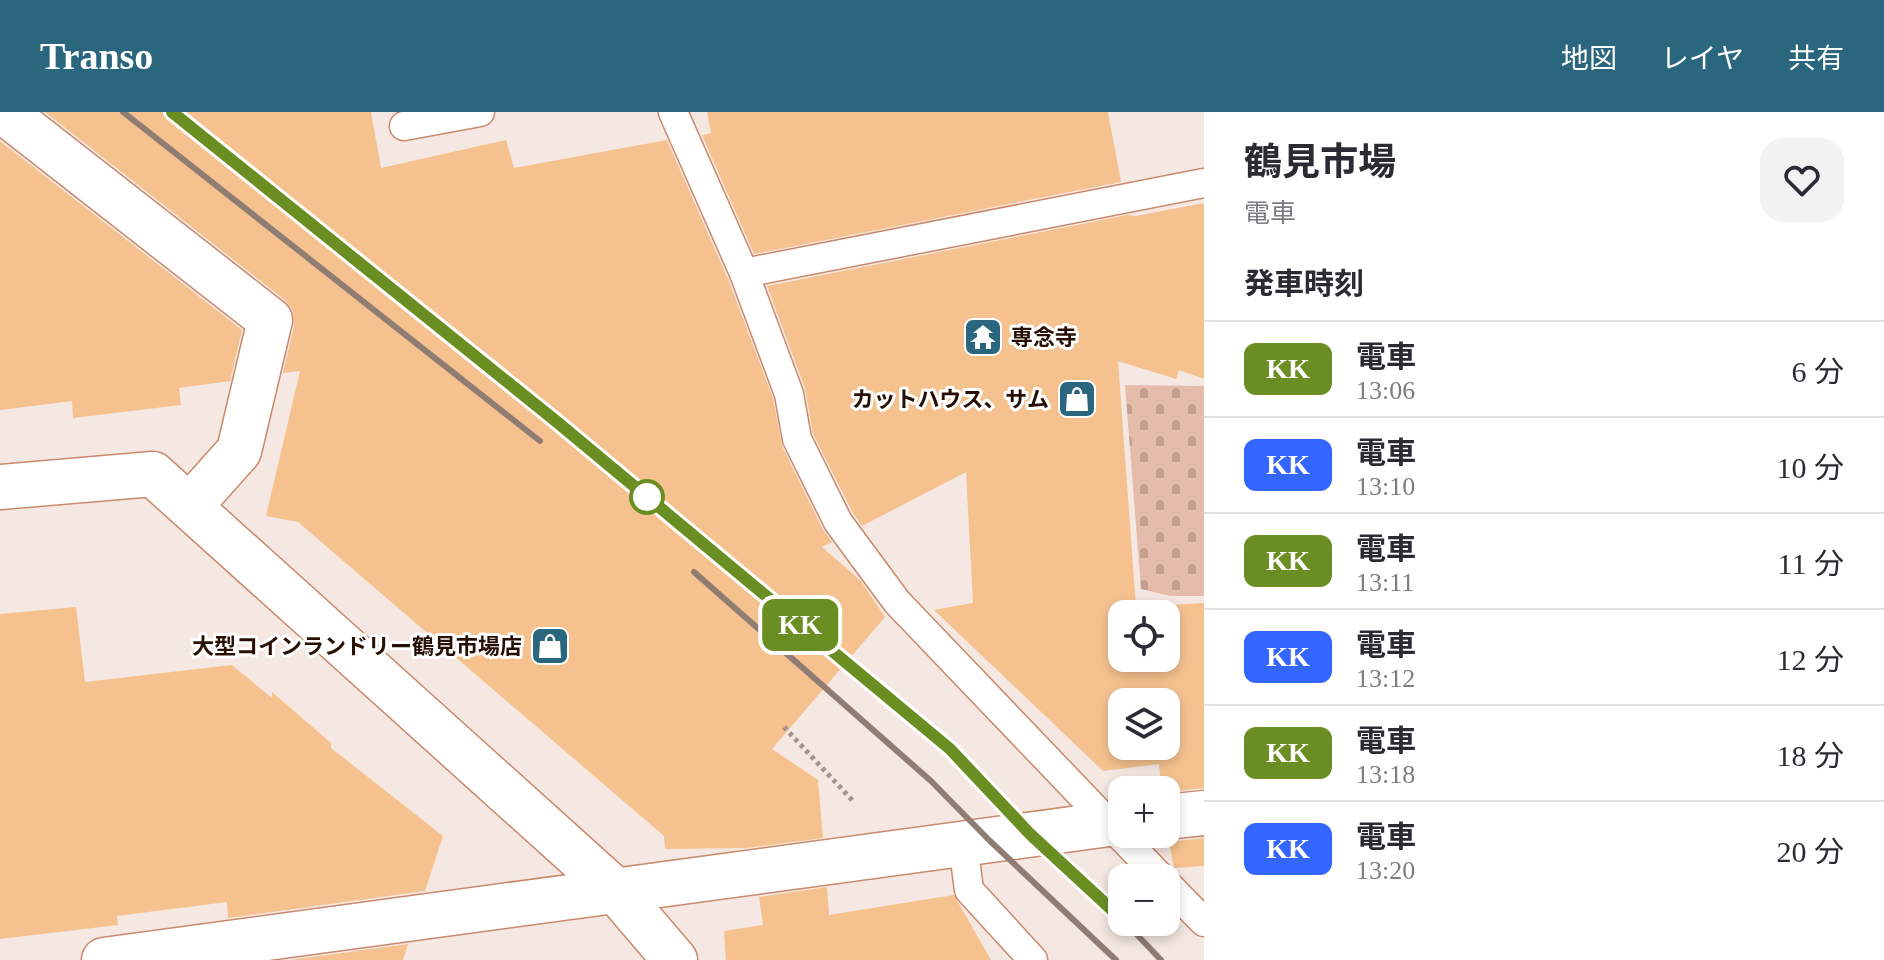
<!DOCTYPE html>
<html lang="ja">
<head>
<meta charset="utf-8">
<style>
  body { margin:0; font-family:"Times New Roman","Noto Sans JP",serif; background:#f2f2f3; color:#2b2b33; height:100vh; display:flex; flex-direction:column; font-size:30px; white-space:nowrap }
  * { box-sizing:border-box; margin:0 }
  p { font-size:26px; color:#7c7c81 }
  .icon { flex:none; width:44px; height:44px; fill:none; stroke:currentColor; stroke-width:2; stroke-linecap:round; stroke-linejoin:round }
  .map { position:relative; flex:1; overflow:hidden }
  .side { display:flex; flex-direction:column; background:#fff; width:680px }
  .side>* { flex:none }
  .badge { padding:0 16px; border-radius:12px; font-size:28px; line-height:52px }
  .fabs { position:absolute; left:1108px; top:488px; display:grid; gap:16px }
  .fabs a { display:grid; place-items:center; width:72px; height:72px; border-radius:16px; background:#fff; box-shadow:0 4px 12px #0003; font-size:40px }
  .map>.badge { position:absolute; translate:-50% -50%; box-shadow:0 0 0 4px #fff }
  h2 { padding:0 40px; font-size:30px; line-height:72px }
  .round { display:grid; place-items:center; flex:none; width:84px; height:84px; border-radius:24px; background:#f2f2f3 }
  .head { display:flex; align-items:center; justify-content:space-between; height:136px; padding:0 40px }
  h1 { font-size:38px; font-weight:700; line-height:60px }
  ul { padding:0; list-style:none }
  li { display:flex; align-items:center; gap:24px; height:96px; padding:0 40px; border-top:2px solid #e1e1e2 }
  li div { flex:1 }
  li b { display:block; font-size:30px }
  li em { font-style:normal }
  li .badge { min-width:88px; font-weight:700; text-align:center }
  header { display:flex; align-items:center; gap:48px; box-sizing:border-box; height:112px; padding:0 40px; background:#2a677e; color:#fff }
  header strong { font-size:38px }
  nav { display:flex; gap:44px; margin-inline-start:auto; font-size:28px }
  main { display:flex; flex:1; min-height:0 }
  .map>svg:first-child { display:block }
  .cemetery { fill:url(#cemetery-stones) }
  .building { fill:#f5c28f; fill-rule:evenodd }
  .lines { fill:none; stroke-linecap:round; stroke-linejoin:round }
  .lane-casing { stroke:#c9896b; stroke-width:31 }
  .street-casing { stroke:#c9896b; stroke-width:47 }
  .secondary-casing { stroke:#c9896b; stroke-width:47 }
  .path { stroke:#a7958d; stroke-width:5; stroke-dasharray:4 4; stroke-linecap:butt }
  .lane { stroke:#fff; stroke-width:28 }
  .street { stroke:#fff; stroke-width:44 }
  .secondary { stroke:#fff; stroke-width:44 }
  .rail { stroke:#8f7c73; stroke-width:6 }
  .line-casing { stroke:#fff; stroke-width:18 }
  .line { stroke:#6b8e23; stroke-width:12 }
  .stop-dot { fill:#fff; stroke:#6b8e23; stroke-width:4 }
  .labels { text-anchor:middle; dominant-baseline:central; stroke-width:6; stroke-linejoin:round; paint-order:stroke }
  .poi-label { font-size:22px; font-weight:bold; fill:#270f04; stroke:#fff; text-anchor:end }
</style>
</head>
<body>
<header>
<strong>Transo</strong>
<nav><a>地図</a><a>レイヤ</a><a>共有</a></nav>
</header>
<main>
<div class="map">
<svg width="1204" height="848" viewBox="0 0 1204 848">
  <defs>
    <pattern id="cemetery-stones" width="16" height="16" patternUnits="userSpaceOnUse" patternTransform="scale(2)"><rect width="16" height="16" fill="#e5bca9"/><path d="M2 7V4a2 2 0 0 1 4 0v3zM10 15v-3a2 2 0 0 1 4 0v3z" fill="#c4a090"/></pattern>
  </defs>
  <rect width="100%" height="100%" fill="#f5e7e1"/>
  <polygon class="cemetery" points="1125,273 1204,274 1204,484 1170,484 1141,477"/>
  <g class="building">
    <polygon points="45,0 371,0 381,56 506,28 514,56 667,28 728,167 773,286 782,334 823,418 832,430 822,435 861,469 885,505 772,637 818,668 823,726 747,736 665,737 664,724 298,410 266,404 300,259 283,261 294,214 293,199 285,188"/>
    <polygon points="707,0 1108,0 1121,70 754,142 702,23 711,21"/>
    <polygon points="0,29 242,218 230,269 179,276 181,293 73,306 72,289 0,298"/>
    <path d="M 1204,91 L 1204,267 L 1179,258 L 1176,267 L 1118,249 L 1136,495 L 1204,491 L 1204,676 L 1166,680 L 1162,678 L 1159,652 L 1103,659 L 934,498 L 973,491 L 966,360 L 862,414 L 853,401 L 813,322 L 805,276 L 767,174 L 1127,103 L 1136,104 ZM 1122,502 L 1166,502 L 1166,546 L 1122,546 ZM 1122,590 L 1166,590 L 1166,634 L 1122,634 Z"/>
    <polygon points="76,495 85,570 232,553 272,586 272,580 331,631 331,636 443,724 425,779 228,806 227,790 117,804 118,813 0,827 0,502"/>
    <polygon points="1204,726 1204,754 1174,756 1169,730"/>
    <polygon points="827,775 829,803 954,783 991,848 726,848 724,819 763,813 759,785"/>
    <polygon points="408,832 403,848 290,848"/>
  </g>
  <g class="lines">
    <defs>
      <g id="lane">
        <polyline points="673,0 744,161 789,282 797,327 838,410 897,490 1161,766"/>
        <polyline points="404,14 480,0"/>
        <polyline points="744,161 1204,71"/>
        <polyline points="963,732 969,778 1033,848"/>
        <polyline points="1166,771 1204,810"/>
      </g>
      <g id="street">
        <polyline points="4,0 270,208 239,339 190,394"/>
        <polyline points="616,779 675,848"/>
        <polyline points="104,848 1109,712"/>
      </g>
      <g id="secondary">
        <polyline points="0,375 153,362 616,779"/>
        <polyline points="1166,705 1204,701"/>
        <polyline points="1109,712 1122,711"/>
      </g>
    </defs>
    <use href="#lane" class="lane-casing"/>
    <use href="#street" class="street-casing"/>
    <use href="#secondary" class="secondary-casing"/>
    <polyline class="path" points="784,615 854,690"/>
    <use href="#lane" class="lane"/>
    <use href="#street" class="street"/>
    <use href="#secondary" class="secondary"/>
    <g class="rail">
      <polyline points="123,0 540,329"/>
      <polyline points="172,0 557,310"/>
      <polyline points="712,439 950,637 1030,722 1122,807"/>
      <polyline points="694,460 931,669 989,728 1116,848"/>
      <polyline points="1125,810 1161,848"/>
    </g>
  </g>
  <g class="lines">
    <defs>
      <polyline id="line" points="172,0 557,310 950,637 1030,722 1122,807"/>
    </defs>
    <use href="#line" class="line-casing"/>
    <use href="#line" class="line"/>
  </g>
  <defs>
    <symbol id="temple-square" viewBox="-11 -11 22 22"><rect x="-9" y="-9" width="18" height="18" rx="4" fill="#2a677e" stroke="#fff"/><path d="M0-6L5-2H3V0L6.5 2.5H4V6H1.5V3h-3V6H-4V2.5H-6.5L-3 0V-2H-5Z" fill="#fff"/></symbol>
    <symbol id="shop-square" viewBox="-11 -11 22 22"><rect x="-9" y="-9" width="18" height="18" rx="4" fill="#2a677e" stroke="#fff"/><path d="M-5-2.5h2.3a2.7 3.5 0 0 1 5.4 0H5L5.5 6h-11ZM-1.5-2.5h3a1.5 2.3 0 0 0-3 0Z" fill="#fff"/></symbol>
  </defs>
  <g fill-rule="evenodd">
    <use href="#temple-square" x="961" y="203" width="44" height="44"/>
    <use href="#shop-square" x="1055" y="265" width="44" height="44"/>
    <use href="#shop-square" x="528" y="512" width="44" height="44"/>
  </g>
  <circle class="stop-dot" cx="647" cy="385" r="16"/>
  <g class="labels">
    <g class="poi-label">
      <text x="1011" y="225" text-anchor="start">専念寺</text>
      <text x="1049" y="287">カットハウス、サム</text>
      <text x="522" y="534">大型コインランドリー鶴見市場店</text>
    </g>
  </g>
</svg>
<div class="fabs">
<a><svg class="icon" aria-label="locate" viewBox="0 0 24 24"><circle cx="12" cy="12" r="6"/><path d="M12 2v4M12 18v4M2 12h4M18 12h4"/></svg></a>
<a><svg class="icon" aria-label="layers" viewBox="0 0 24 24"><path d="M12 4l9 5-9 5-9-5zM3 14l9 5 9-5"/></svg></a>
<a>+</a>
<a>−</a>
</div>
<b class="badge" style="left:800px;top:513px;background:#6b8e23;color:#fff">KK</b>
</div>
<section class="side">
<div class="head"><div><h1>鶴見市場</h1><p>電車</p></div><a class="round"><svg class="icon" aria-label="heart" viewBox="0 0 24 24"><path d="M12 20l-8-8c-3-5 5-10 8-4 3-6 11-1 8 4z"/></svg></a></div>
<h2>発車時刻</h2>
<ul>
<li><span class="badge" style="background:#6b8e23;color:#fff">KK</span><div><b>電車</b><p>13:06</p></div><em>6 分</em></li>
<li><span class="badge" style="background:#36f;color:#fff">KK</span><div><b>電車</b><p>13:10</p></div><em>10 分</em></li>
<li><span class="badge" style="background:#6b8e23;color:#fff">KK</span><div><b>電車</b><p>13:11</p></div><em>11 分</em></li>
<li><span class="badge" style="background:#36f;color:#fff">KK</span><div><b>電車</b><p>13:12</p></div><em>12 分</em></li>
<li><span class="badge" style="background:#6b8e23;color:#fff">KK</span><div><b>電車</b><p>13:18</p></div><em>18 分</em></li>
<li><span class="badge" style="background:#36f;color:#fff">KK</span><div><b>電車</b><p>13:20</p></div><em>20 分</em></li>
</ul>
</section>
</main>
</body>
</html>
